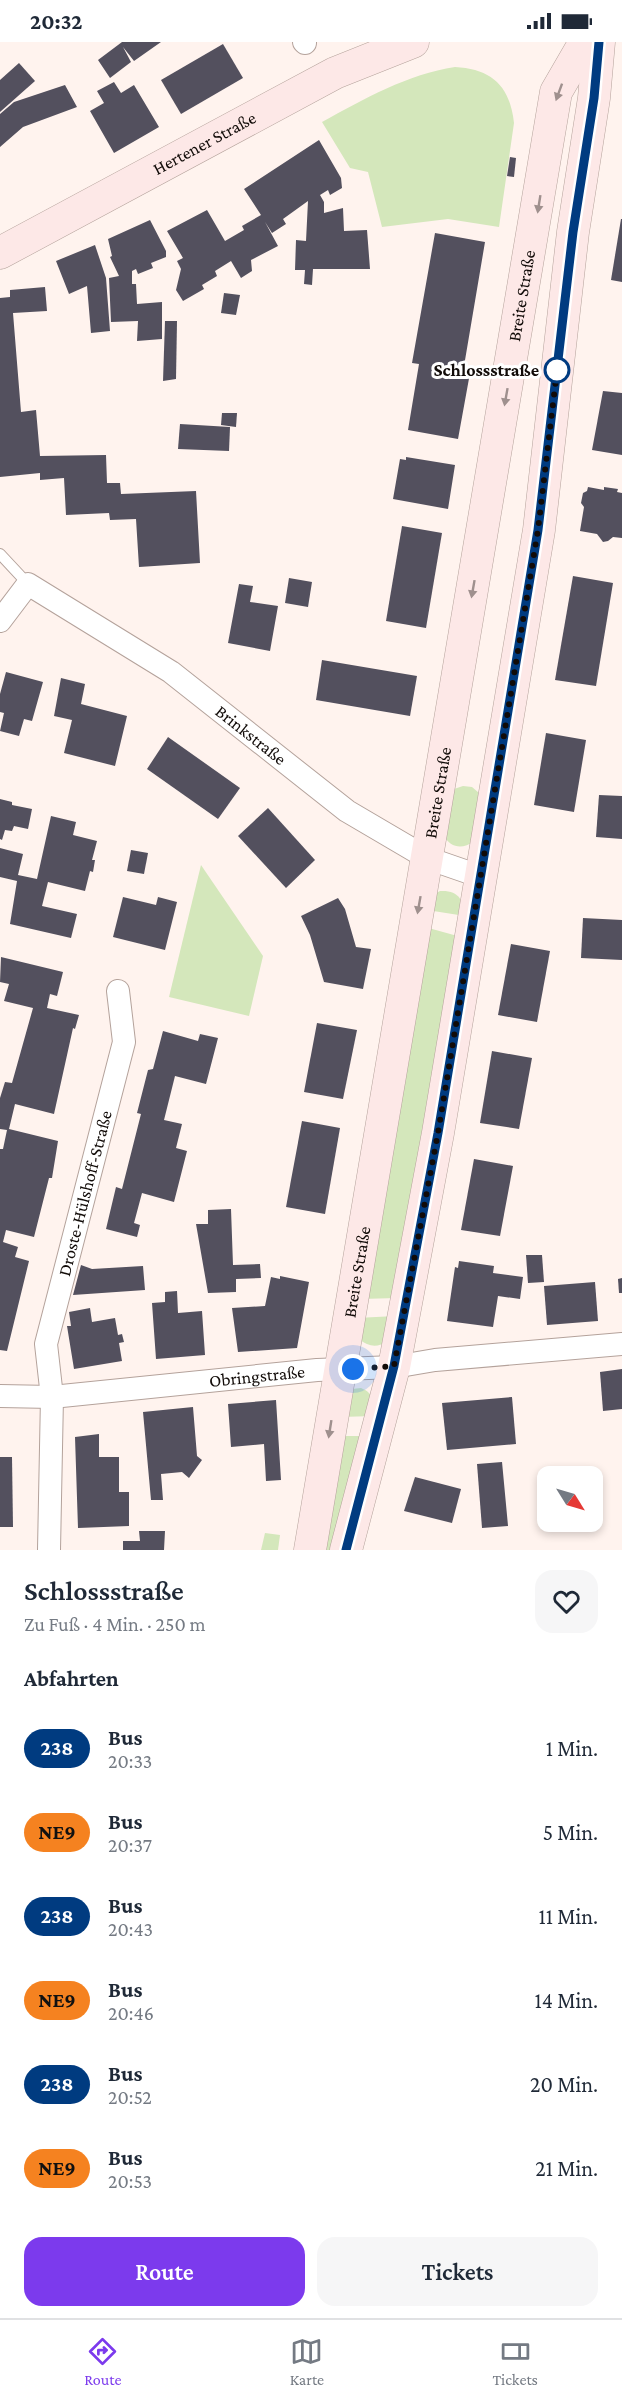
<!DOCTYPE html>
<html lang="de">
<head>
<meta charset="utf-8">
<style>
  body { margin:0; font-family:"Crimson Pro",serif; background:#f6f6f7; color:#1f2937; height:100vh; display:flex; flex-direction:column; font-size:22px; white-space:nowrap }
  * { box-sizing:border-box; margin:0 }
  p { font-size:20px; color:#747a83 }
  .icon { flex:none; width:33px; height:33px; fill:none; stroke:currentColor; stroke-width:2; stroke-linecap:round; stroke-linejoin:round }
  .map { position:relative; height:1508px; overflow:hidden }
  .details { display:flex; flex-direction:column; background:#fff; flex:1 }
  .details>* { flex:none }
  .badge { padding:0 12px; border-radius:20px; font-size:21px; line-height:39px }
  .needle { width:39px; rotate:127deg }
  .tools { position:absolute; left:537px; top:1424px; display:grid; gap:12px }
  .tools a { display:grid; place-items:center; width:66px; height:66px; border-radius:12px; background:#fff; box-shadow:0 3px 9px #0003; font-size:30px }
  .you { position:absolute; width:30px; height:30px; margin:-15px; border:4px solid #fff; border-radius:50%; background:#1a73e8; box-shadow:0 0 0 9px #1a73e833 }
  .map>.badge { position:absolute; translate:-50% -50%; box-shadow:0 0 0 3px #fff }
  h2 { padding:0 24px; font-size:22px; line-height:54px }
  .round { display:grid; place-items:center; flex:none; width:63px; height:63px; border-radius:18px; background:#f6f6f7 }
  .headline { display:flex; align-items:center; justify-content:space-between; height:102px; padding:0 24px }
  h1 { font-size:28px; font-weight:600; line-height:45px }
  .button { display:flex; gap:12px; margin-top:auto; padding:12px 24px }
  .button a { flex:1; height:69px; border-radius:18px; background:#7c3aed; color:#fff; font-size:24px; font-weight:600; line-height:69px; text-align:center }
  .button a+a { background:#f6f6f7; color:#1f2937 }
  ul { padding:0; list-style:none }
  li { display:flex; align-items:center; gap:18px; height:84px; padding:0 24px }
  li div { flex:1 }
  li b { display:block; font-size:22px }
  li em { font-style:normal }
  li .badge { min-width:66px; font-weight:700; text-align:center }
  .status { display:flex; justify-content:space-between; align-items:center; height:42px; padding:0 30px; background:#fff; direction:ltr }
  .status svg { height:16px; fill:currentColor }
  .menu { display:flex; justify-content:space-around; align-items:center; height:84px; border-top:2px solid #e0e1e3; background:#fff; font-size:16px; color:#747a83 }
  .menu a { display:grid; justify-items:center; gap:3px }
  .menu .on { color:#7c3aed }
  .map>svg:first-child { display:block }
  .green { fill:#d4e7bb }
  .building { fill:#53505e }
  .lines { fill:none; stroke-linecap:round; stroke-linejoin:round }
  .lane-casing { stroke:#b4a29b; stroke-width:12 }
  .street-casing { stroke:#b4a29b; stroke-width:24 }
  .secondary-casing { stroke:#b4a29b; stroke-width:33 }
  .lane { stroke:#fff; stroke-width:10 }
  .street { stroke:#fff; stroke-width:22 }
  .secondary { stroke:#fde8e7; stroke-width:32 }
  .oneway { fill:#9f908e }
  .line-casing { stroke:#fff; stroke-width:14 }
  .line { stroke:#003b80; stroke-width:9 }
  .walk { stroke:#110b08; stroke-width:6; stroke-dasharray:0 10.8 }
  .stop-dot { fill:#fff; stroke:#003b80; stroke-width:3 }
  .labels { text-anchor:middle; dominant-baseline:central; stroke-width:6; stroke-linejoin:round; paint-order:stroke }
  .street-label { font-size:18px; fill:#110b08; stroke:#fff }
  .stop-label { font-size:18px; font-weight:bold; fill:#110b08; stroke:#fff; text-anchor:end }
</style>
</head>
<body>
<div class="status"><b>20:32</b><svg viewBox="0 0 49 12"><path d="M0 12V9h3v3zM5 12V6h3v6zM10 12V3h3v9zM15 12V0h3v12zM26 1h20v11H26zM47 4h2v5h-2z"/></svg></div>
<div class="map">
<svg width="622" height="1508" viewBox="0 0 622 1508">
  <rect width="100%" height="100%" fill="#fff3ee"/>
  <g class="green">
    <path d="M 455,25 C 492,27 510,44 514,81 L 499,185 L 448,177 L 382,185 L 368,130 L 350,126 L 322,80 C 364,57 408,32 455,25 Z"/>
    <path d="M 463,744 L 472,745 L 479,751 L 474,799 C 462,808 451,806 443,793 L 454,747 Z"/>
    <polygon points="201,823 263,914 249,974 169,955"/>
    <path d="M 440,849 C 459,848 463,858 465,874 L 427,868 L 433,853 Z"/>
    <polygon points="425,885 461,895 397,1256 361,1257"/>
    <path d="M 395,1274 L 388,1299 C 377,1306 369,1305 359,1297 L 357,1276 Z"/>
    <path d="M 361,1346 C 375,1352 374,1360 374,1374 L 340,1375 L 352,1347 Z"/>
    <polygon points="337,1394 368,1394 336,1508 316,1508"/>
    <polygon points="265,1491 280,1493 278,1508 261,1508"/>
  </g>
  <g class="building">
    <polygon points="122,0 161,0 134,19 123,5 131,20 110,36 98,18"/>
    <polygon points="223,2 243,36 181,72 161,38"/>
    <polygon points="19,21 35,39 0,70 0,38"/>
    <polygon points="114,40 121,51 134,43 159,85 114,111 90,69 104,61 97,49"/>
    <polygon points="65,43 77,65 23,85 0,105 0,72 14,60"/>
    <polygon points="319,98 341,136 342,146 330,153 328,148 320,153 324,160 324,171 343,166 344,189 367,188 370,227 313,227 312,243 304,242 305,228 295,228 296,198 306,199 308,159 283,177 286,182 272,191 265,180 278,204 251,218 252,229 241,236 231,219 215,229 217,234 202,243 204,247 183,259 176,248 181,227 177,219 183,216 167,189 207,168 225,199 244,188 242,184 261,173 244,147"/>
    <polygon points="510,115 516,116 514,135 507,134"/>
    <polygon points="621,177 622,177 622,240 611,238"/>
    <polygon points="150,178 166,209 166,215 151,221 153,226 138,232 136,227 132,229 132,242 136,242 137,262 162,260 162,297 137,299 138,279 111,280 109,236 119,234 110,215 112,214 108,197"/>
    <polygon points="435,191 485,200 463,330 470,331 458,397 408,388 419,322 412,321"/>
    <polygon points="95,203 106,236 110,289 91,291 87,244 69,252 56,219"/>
    <polygon points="45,245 47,269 13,271 21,370 36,368 40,414 106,413 107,441 120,441 121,452 196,449 200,521 139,525 136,477 110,478 109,471 66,473 64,436 40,438 40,431 0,435 0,256 10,255 10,248"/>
    <polygon points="224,251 240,253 236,273 221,271"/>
    <polygon points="165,279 177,279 176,337 163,339"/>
    <polygon points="603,349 622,351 622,413 592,408"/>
    <polygon points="222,371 237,371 236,385 221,383"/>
    <polygon points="180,382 230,385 229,409 178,407"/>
    <polygon points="406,415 455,423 448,467 393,457 400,417 406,418"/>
    <polygon points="588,445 604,448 604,445 618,447 617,450 622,451 622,496 613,495 608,499 603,500 597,492 580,489 584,465 581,461 583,451 587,449"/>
    <polygon points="402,484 442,491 426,586 386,579"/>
    <polygon points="573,534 613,541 596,644 555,638"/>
    <polygon points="289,536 312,540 308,565 285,561"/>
    <polygon points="239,542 253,544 250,560 278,564 270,609 228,601"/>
    <polygon points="322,618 417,634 410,674 316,658"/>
    <polygon points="6,630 43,640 32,679 24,677 19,694 0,689 4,671 0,670 0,652"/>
    <polygon points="61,636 85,642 81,662 127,674 115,724 64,711 72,678 54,674"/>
    <polygon points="546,691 586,698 574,770 534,763"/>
    <polygon points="168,695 240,746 218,777 147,727"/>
    <polygon points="599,753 622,754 622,797 596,795"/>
    <polygon points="0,757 12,760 12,763 32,767 28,787 14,784 12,789 5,788 2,798 0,797"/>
    <polygon points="268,766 315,818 286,846 238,794"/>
    <polygon points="51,774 76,780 73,793 97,799 92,818 95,818 93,830 90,829 85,849 48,840 42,864 77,872 71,896 10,882 17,839 0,835 0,806 23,812 18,833 37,837"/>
    <polygon points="131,808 148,811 144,832 127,829"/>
    <polygon points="123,855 156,863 158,855 177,860 165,908 113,895"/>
    <polygon points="338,856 345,867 356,905 371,907 363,947 324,940 310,893 301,874"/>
    <polygon points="583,876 622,878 622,918 581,916"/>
    <polygon points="511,902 550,909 537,980 498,973"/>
    <polygon points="1,915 63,930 57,954 50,952 47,966 79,973 75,987 73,986 54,1072 15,1062 9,1087 58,1099 52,1136 49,1136 34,1195 6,1188 3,1200 18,1205 15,1215 29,1219 7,1309 0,1308 0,1107 3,1107 7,1088 0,1087 0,1056 5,1040 12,1041 33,966 4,959 9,942 0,940"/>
    <polygon points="317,981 357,988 343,1057 304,1050"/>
    <polygon points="163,989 198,999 200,992 218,996 206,1042 175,1034 164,1078 182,1082 176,1106 187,1109 174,1160 142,1151 134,1181 140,1183 137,1195 106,1187 116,1145 122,1147 141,1072 137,1071 148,1028 153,1027"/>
    <polygon points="492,1009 532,1016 519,1087 480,1081"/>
    <polygon points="302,1079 340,1086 325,1172 286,1165"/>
    <polygon points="474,1117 513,1124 500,1194 461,1188"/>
    <polygon points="231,1167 233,1223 260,1222 261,1236 236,1237 236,1250 208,1251 196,1182 208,1182 208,1168"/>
    <polygon points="526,1213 542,1213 544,1240 528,1241"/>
    <polygon points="459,1219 494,1224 493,1231 523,1235 520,1257 498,1254 493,1285 447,1279 455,1225 458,1226"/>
    <polygon points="81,1223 92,1227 143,1224 145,1248 73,1253"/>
    <polygon points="280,1234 309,1240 297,1306 238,1310 232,1266 265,1264 271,1235 280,1237"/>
    <polygon points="622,1236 622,1251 619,1251 618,1237"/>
    <polygon points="595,1240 598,1279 547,1283 544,1244"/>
    <polygon points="177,1249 178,1271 202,1269 205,1313 156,1317 152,1261 165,1260 165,1250"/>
    <polygon points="90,1266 92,1280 115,1276 118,1293 122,1292 124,1300 119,1301 122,1319 74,1327 67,1284 71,1284 69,1270"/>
    <polygon points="622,1327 622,1367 603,1369 600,1330"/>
    <polygon points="512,1355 516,1402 447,1408 442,1361"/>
    <polygon points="276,1358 281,1438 266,1439 264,1402 231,1405 228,1362"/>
    <polygon points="193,1365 197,1414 202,1418 189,1436 182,1430 161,1432 163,1458 151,1458 143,1370"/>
    <polygon points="99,1392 99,1415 119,1415 119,1450 129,1450 129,1484 78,1486 75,1395"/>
    <polygon points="0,1415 12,1415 13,1485 0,1485"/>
    <polygon points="502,1420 508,1484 482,1486 477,1422"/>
    <polygon points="415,1435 461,1447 452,1481 404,1469"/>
    <polygon points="139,1489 165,1489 164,1508 123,1508 123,1499 140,1499"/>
  </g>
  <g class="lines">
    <defs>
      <polyline id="lane" points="0,512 28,542"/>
      <g id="street">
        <polyline points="304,0 305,1"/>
        <path id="s1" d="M 0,579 L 28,542 L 171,630 L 347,769 L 427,816 L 479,834"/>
        <path id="s2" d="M 0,1354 L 52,1355 L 317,1328 L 394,1325 L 435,1318 L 622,1302"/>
        <path id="s3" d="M 49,1508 L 52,1355 L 46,1302 L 124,1000 L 118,949"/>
      </g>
      <g id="secondary">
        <path id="s4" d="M 0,211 L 335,31 L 413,0"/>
        <path id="s5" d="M 310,1508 L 556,50 L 585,0"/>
        <polyline points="346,1508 394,1325 438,1091 539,488 573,190 594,56 599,0"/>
      </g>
    </defs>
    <use href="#lane" class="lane-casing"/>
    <use href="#street" class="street-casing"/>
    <use href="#secondary" class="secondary-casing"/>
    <use href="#lane" class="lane"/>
    <use href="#street" class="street"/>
    <use href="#secondary" class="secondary"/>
  </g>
  <defs><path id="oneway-solid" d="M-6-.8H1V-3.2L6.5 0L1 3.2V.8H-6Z" transform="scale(1.5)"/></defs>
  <g class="oneway">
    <use href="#oneway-solid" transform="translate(559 50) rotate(110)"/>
    <use href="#oneway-solid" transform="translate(539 162) rotate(99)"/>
    <use href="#oneway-solid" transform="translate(506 355) rotate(100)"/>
    <use href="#oneway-solid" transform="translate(473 547) rotate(100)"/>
    <use href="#oneway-solid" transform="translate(419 863) rotate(100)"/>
    <use href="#oneway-solid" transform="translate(330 1387) rotate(99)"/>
  </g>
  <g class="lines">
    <defs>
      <polyline id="line" points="346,1508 394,1324 438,1091 538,488 573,190 594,56 599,0"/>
    </defs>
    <use href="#line" class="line-casing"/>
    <use href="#line" class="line"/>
    <polyline class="walk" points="353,1327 394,1324 438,1091 538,488 557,328"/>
  </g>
  <circle class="stop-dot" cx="557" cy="328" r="12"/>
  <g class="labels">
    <g class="street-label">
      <text stroke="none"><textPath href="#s4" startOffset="232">Hertener Straße</textPath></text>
      <text stroke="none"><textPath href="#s5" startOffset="1272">Breite Straße</textPath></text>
      <text stroke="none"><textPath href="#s1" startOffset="316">Brinkstraße</textPath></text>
      <text stroke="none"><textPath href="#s5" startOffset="768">Breite Straße</textPath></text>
      <text stroke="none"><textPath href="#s3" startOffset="362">Droste-Hülshoff-Straße</textPath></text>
      <text stroke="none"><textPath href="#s5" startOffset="282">Breite Straße</textPath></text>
      <text stroke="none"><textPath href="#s2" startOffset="258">Obringstraße</textPath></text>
    </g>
    <g class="stop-label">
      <text x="539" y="328">Schlossstraße</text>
    </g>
  </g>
</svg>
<div class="tools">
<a><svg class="needle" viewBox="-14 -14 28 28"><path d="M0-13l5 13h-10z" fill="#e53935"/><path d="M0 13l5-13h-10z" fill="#747a83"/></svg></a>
</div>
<div class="you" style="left:353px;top:1327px"></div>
</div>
<section class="details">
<div class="headline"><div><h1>Schlossstraße</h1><p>Zu Fuß · 4 Min. · 250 m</p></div><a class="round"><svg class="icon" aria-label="heart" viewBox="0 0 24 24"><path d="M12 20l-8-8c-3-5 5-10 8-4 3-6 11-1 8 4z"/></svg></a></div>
<h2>Abfahrten</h2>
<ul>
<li><span class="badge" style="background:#003b80;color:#fff">238</span><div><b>Bus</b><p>20:33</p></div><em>1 Min.</em></li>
<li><span class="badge" style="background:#f58220;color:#111">NE9</span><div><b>Bus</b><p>20:37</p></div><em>5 Min.</em></li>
<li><span class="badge" style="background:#003b80;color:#fff">238</span><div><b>Bus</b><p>20:43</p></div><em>11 Min.</em></li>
<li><span class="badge" style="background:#f58220;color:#111">NE9</span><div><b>Bus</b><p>20:46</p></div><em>14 Min.</em></li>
<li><span class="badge" style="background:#003b80;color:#fff">238</span><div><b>Bus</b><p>20:52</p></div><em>20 Min.</em></li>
<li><span class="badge" style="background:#f58220;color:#111">NE9</span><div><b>Bus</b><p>20:53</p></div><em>21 Min.</em></li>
</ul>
<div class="button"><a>Route</a><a>Tickets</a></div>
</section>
<nav class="menu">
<a class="on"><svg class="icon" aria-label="directions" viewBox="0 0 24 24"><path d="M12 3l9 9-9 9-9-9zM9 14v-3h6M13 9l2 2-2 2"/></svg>Route</a>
<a><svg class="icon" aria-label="map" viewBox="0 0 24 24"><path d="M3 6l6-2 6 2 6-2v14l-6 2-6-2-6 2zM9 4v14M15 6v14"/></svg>Karte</a>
<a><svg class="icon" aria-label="tickets" viewBox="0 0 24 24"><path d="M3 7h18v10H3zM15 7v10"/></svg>Tickets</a>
</nav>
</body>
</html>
